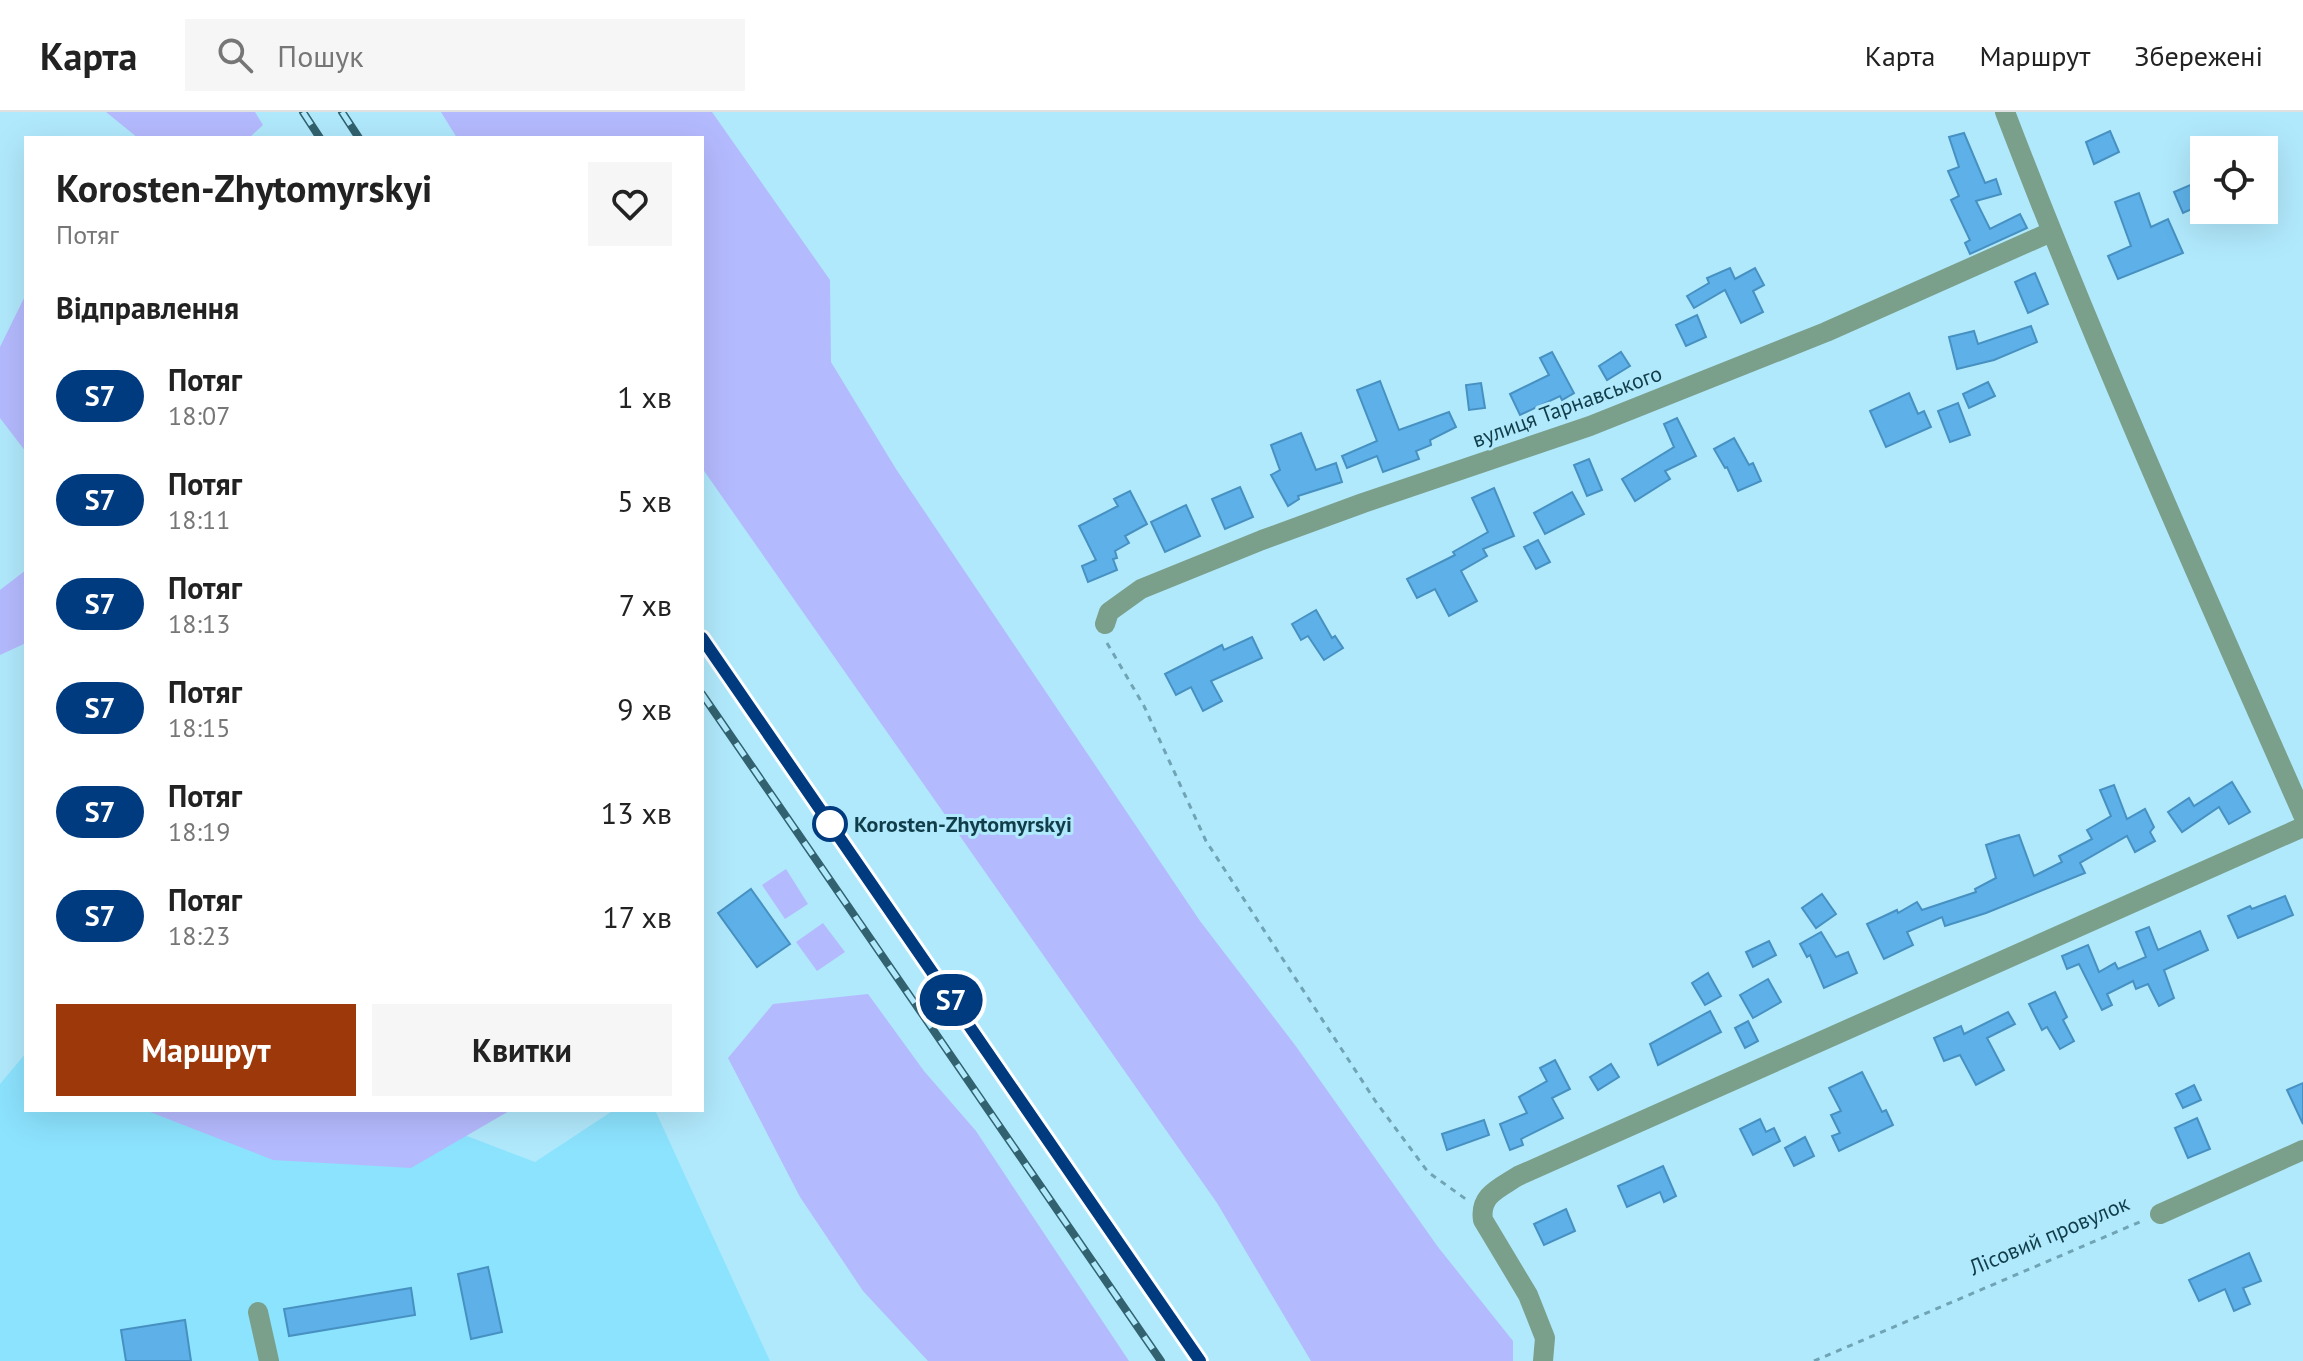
<!DOCTYPE html>
<html lang="uk">
<head>
<meta charset="utf-8">
<style>
  body { margin:0; font-family:"PT Sans",sans-serif; background:#f6f6f6; color:#222; height:100vh; display:flex; flex-direction:column; font-size:30px; white-space:nowrap }
  * { box-sizing:border-box; margin:0 }
  p { font-size:26px; color:#767676 }
  .icon { flex:none; width:44px; height:44px; fill:none; stroke:currentColor; stroke-width:2; stroke-linecap:round; stroke-linejoin:round }
  .map { position:relative; flex:1; overflow:hidden }
  .side { position:absolute; left:24px; top:24px; width:680px; height:976px; display:flex; flex-direction:column; background:#fff; border-radius:0px; box-shadow:0 8px 32px #0002 }
  .side>* { flex:none }
  .badge { padding:0 16px; border-radius:26px; font-size:28px; line-height:52px }
  .fabs { position:absolute; left:2190px; top:24px; display:grid; gap:16px }
  .fabs a { display:grid; place-items:center; width:88px; height:88px; border-radius:0px; background:#fff; box-shadow:0 8px 32px #0002; font-size:40px }
  .map>.badge { position:absolute; translate:-50% -50%; box-shadow:0 0 0 4px #fff }
  h2 { padding:0 32px; font-size:30px; line-height:72px }
  .round { display:grid; place-items:center; flex:none; width:84px; height:84px; border-radius:0px; background:#f6f6f6 }
  .headline { display:flex; align-items:center; justify-content:space-between; height:136px; padding:0 32px }
  h1 { font-size:38px; font-weight:600; line-height:60px }
  .cta { display:flex; gap:16px; margin-top:auto; padding:16px 32px }
  .cta a { flex:1; height:92px; border-radius:0px; background:#9d380b; color:#fff; font-size:32px; font-weight:600; line-height:92px; text-align:center }
  .cta a+a { background:#f6f6f6; color:#222 }
  ul { padding:0; list-style:none }
  li { display:flex; align-items:center; gap:24px; height:104px; padding:0 32px }
  li div { flex:1 }
  li b { display:block; font-size:30px }
  li em { font-style:normal }
  li .badge { min-width:88px; font-weight:700; text-align:center }
  header { display:flex; align-items:center; gap:48px; box-sizing:border-box; height:112px; padding:0 40px; background:#fff; border-bottom:2px solid #e0e0e0 }
  header strong { font-size:38px }
  nav { display:flex; gap:44px; margin-inline-start:auto; font-size:28px }
  .search { width:560px; height:72px; background:#f6f6f6; display:flex; align-items:center; gap:20px; box-sizing:border-box; padding:0 28px; border-radius:0px; color:#767676; font-size:30px }
  .map>svg:first-child { display:block }
  .built { fill:#8ce3fe }
  .green { fill:#b4bafe }
  .building { fill:#5db1e8; stroke:#4791c2; stroke-width:2 }
  .lines { fill:none; stroke-linecap:round; stroke-linejoin:round }
  .path { stroke:#70a4b4; stroke-width:3; stroke-dasharray:6 6; stroke-linecap:butt }
  .minor { stroke:#7a9f8a; stroke-width:20 }
  .rail-casing { stroke:#32626f; stroke-width:8 }
  .rail { stroke:#b1e9fc; stroke-width:5; stroke-dasharray:15; stroke-linecap:butt }
  .line-casing { stroke:#fff; stroke-width:18 }
  .line { stroke:#003b80; stroke-width:12 }
  .stop-dot { fill:#fff; stroke:#003b80; stroke-width:4 }
  .labels { text-anchor:middle; dominant-baseline:central; stroke-width:6; stroke-linejoin:round; paint-order:stroke }
  .street-label { font-size:22px; fill:#103d49; stroke:#b1e9fc }
  .stop-label { font-size:22px; font-weight:bold; fill:#103d49; stroke:#b1e9fc; text-anchor:start }
</style>
</head>
<body>
<header>
<strong>Карта</strong>
<div class="search"><svg class="icon" aria-label="search" viewBox="0 0 24 24"><circle cx="10" cy="10" r="6"/><path d="M15 15l6 6"/></svg>Пошук</div>
<nav><a>Карта</a><a>Маршрут</a><a>Збережені</a></nav>
</header>
<div class="map">
<svg width="2303" height="1249" viewBox="0 0 2303 1249">
  <rect width="100%" height="100%" fill="#b1e9fc"/>
  <polygon class="built" points="26,941 26,998 399,998 535,1050 614,998 655,998 770,1249 0,1249 0,972"/>
  <g class="green">
    <polygon points="106,0 255,0 263,13 249,26 138,26"/>
    <polygon points="441,0 712,0 830,168 831,250 896,357 1200,809 1295,933 1438,1135 1513,1229 1513,1249 1311,1249 1217,1091 702,356 702,26 457,26"/>
    <polygon points="26,182 26,340 0,306 0,235"/>
    <polygon points="26,458 26,531 0,543 0,478"/>
    <polygon points="786,757 808,792 785,807 762,773"/>
    <polygon points="823,811 845,840 817,859 796,830"/>
    <polygon points="868,882 924,959 976,1019 1129,1249 928,1249 863,1179 800,1085 728,946 773,892"/>
    <polygon points="145,998 511,998 411,1056 273,1048"/>
  </g>
  <g class="building">
    <polygon points="2110,19 2119,40 2094,52 2086,30"/>
    <polygon points="1964,21 1985,71 1996,67 2001,82 1976,89 1990,117 2020,102 2027,116 1970,142 1965,131 1970,128 1951,88 1959,84 1948,59 1959,55 1949,25"/>
    <polygon points="2195,71 2203,92 2183,101 2174,80"/>
    <polygon points="2139,81 2151,115 2168,107 2183,141 2118,167 2108,144 2131,134 2115,90"/>
    <polygon points="1730,156 1735,167 1755,156 1764,173 1753,179 1763,200 1741,211 1725,178 1694,196 1687,184 1709,171 1707,166"/>
    <polygon points="2035,161 2048,192 2028,201 2015,170"/>
    <polygon points="1697,203 1706,225 1686,234 1676,213"/>
    <polygon points="2031,214 2037,230 1994,248 1957,257 1949,225 1974,219 1978,232"/>
    <polygon points="1552,240 1574,281 1562,288 1560,284 1520,303 1510,282 1549,263 1540,246"/>
    <polygon points="1621,240 1630,254 1607,268 1599,254"/>
    <polygon points="1380,269 1399,318 1449,300 1456,315 1430,328 1431,333 1416,339 1419,347 1383,360 1377,344 1347,356 1342,344 1377,329 1357,278"/>
    <polygon points="1988,270 1995,284 1969,296 1963,282"/>
    <polygon points="1481,271 1485,296 1469,298 1466,273"/>
    <polygon points="1909,281 1918,302 1924,299 1931,315 1886,335 1870,299"/>
    <polygon points="1958,291 1970,323 1950,330 1938,299"/>
    <polygon points="1677,306 1696,344 1665,359 1670,367 1635,389 1622,367 1674,335 1664,312"/>
    <polygon points="1301,321 1316,358 1336,351 1342,370 1298,384 1299,387 1288,394 1271,363 1280,358 1271,333"/>
    <polygon points="1734,326 1749,353 1753,351 1761,369 1738,379 1727,355 1725,356 1714,337"/>
    <polygon points="1589,347 1602,378 1587,384 1574,353"/>
    <polygon points="1240,375 1253,405 1225,417 1212,387"/>
    <polygon points="1494,376 1514,424 1483,437 1487,444 1461,459 1477,489 1449,504 1435,477 1417,486 1407,467 1455,443 1453,440 1488,420 1472,386"/>
    <polygon points="1130,379 1147,412 1125,424 1129,431 1115,439 1117,446 1113,447 1117,458 1088,470 1082,454 1096,448 1079,414 1118,394 1114,387"/>
    <polygon points="1572,380 1584,402 1545,422 1534,401"/>
    <polygon points="1186,393 1200,424 1165,440 1151,410"/>
    <polygon points="1538,428 1550,450 1536,457 1524,435"/>
    <polygon points="1316,498 1332,526 1335,524 1343,536 1324,548 1308,524 1301,528 1292,512"/>
    <polygon points="1252,525 1262,546 1211,569 1222,589 1203,599 1191,575 1176,583 1165,562 1222,533 1224,538"/>
    <polygon points="2232,670 2250,700 2229,712 2219,695 2182,720 2168,700 2189,686 2194,694"/>
    <polygon points="2114,673 2127,707 2145,697 2154,715 2150,720 2155,729 2135,740 2127,724 2080,751 2085,761 1986,801 1945,814 1942,805 1907,820 1913,833 1884,847 1867,812 1897,798 1898,801 1917,790 1922,798 1976,780 1975,777 1996,766 1986,733 2001,728 2019,723 2034,764 2062,750 2059,744 2092,727 2087,718 2111,704 2100,678"/>
    <polygon points="751,777 790,832 757,855 718,801"/>
    <polygon points="1822,782 1836,802 1816,816 1802,796"/>
    <polygon points="2285,784 2293,803 2238,826 2228,804 2250,794 2252,797"/>
    <polygon points="2149,815 2158,838 2200,819 2208,838 2164,858 2174,886 2159,894 2148,872 2136,877 2133,869 2107,882 2112,893 2102,898 2079,852 2067,857 2062,844 2088,833 2099,860 2115,851 2118,857 2146,845 2136,820"/>
    <polygon points="1821,820 1836,845 1848,840 1857,861 1824,876 1810,843 1807,845 1800,832"/>
    <polygon points="1769,829 1776,843 1753,855 1746,840"/>
    <polygon points="1708,861 1721,884 1705,893 1692,871"/>
    <polygon points="1768,867 1781,890 1753,906 1740,883"/>
    <polygon points="2055,880 2067,905 2063,908 2074,929 2060,937 2047,915 2042,918 2029,892"/>
    <polygon points="1710,899 1721,920 1658,953 1650,932"/>
    <polygon points="2008,900 2015,912 1987,926 2004,958 1976,973 1960,943 1944,949 1934,926 1961,914 1964,922"/>
    <polygon points="1748,909 1758,929 1745,936 1735,916"/>
    <polygon points="1555,948 1570,977 1552,986 1563,1006 1521,1027 1523,1033 1510,1038 1500,1012 1527,1001 1519,985 1547,969 1540,956"/>
    <polygon points="1611,952 1619,965 1598,978 1590,965"/>
    <polygon points="1862,960 1882,1000 1886,998 1893,1013 1839,1039 1832,1024 1840,1021 1831,1003 1841,999 1829,976"/>
    <polygon points="2303,971 2303,1012 2287,978"/>
    <polygon points="2194,973 2201,988 2183,996 2176,982"/>
    <polygon points="2197,1006 2210,1037 2188,1046 2175,1016"/>
    <polygon points="1760,1007 1766,1020 1774,1016 1780,1029 1753,1043 1740,1017"/>
    <polygon points="1484,1008 1489,1023 1447,1038 1442,1022"/>
    <polygon points="1805,1025 1814,1044 1794,1054 1785,1036"/>
    <polygon points="1663,1054 1676,1084 1664,1090 1660,1080 1627,1095 1618,1074"/>
    <polygon points="1566,1097 1575,1119 1544,1133 1534,1112"/>
    <polygon points="2249,1141 2261,1169 2243,1176 2250,1192 2234,1199 2225,1177 2199,1189 2189,1168"/>
    <polygon points="488,1155 502,1220 471,1227 458,1162"/>
    <polygon points="411,1176 415,1203 289,1224 284,1197"/>
    <polygon points="185,1208 191,1249 126,1249 121,1218"/>
  </g>
  <g class="lines">
    <g class="path">
      <polyline points="1107,531 1144,594 1206,729 1258,809 1376,990 1428,1060 1467,1088"/>
      <polyline points="1814,1249 2142,1109"/>
    </g>
    <g class="minor">
      <path d="M 2005,0 C 2096,238 2200,470 2303,703"/>
      <polyline points="1105,512 1109,500 1141,477 1262,428 1363,391 1590,314 1826,220 2051,120"/>
      <polyline points="2160,1102 2303,1038"/>
      <polyline points="258,1200 269,1249"/>
      <path d="M 1543,1249 L 1545,1226 L 1528,1183 L 1483,1108 C 1479,1083 1500,1076 1518,1064 L 2303,715"/>
    </g>
    <defs>
      <g id="rail">
        <polyline points="303,0 320,26"/>
        <polyline points="342,0 359,26"/>
        <polyline points="702,526 1200,1249"/>
        <polyline points="702,582 1161,1249"/>
      </g>
    </defs>
    <use href="#rail" class="rail-casing"/>
    <use href="#rail" class="rail"/>
  </g>
  <g class="lines">
    <defs>
      <polyline id="line" points="702,526 1200,1249"/>
    </defs>
    <use href="#line" class="line-casing"/>
    <use href="#line" class="line"/>
  </g>
  <circle class="stop-dot" cx="830" cy="712" r="16"/>
  <g class="labels">
    <g class="street-label">
      <text transform="translate(1567 294) rotate(-20)">вулиця Тарнавського</text>
      <text transform="translate(2049 1123) rotate(-23)">Лісовий провулок</text>
    </g>
    <g class="stop-label">
      <text x="854" y="712">Korosten-Zhytomyrskyi</text>
    </g>
  </g>
</svg>
<div class="fabs">
<a><svg class="icon" aria-label="locate" viewBox="0 0 24 24"><circle cx="12" cy="12" r="6"/><path d="M12 2v4M12 18v4M2 12h4M18 12h4"/></svg></a>
</div>
<b class="badge" style="left:951px;top:888px;background:#003b80;color:#fff">S7</b>
<section class="side">
<div class="headline"><div><h1>Korosten-Zhytomyrskyi</h1><p>Потяг</p></div><a class="round"><svg class="icon" aria-label="heart" viewBox="0 0 24 24"><path d="M12 20l-8-8c-3-5 5-10 8-4 3-6 11-1 8 4z"/></svg></a></div>
<h2>Відправлення</h2>
<ul>
<li><span class="badge" style="background:#003b80;color:#fff">S7</span><div><b>Потяг</b><p>18:07</p></div><em>1 хв</em></li>
<li><span class="badge" style="background:#003b80;color:#fff">S7</span><div><b>Потяг</b><p>18:11</p></div><em>5 хв</em></li>
<li><span class="badge" style="background:#003b80;color:#fff">S7</span><div><b>Потяг</b><p>18:13</p></div><em>7 хв</em></li>
<li><span class="badge" style="background:#003b80;color:#fff">S7</span><div><b>Потяг</b><p>18:15</p></div><em>9 хв</em></li>
<li><span class="badge" style="background:#003b80;color:#fff">S7</span><div><b>Потяг</b><p>18:19</p></div><em>13 хв</em></li>
<li><span class="badge" style="background:#003b80;color:#fff">S7</span><div><b>Потяг</b><p>18:23</p></div><em>17 хв</em></li>
</ul>
<div class="cta"><a>Маршрут</a><a>Квитки</a></div>
</section>
</div>
</body>
</html>
